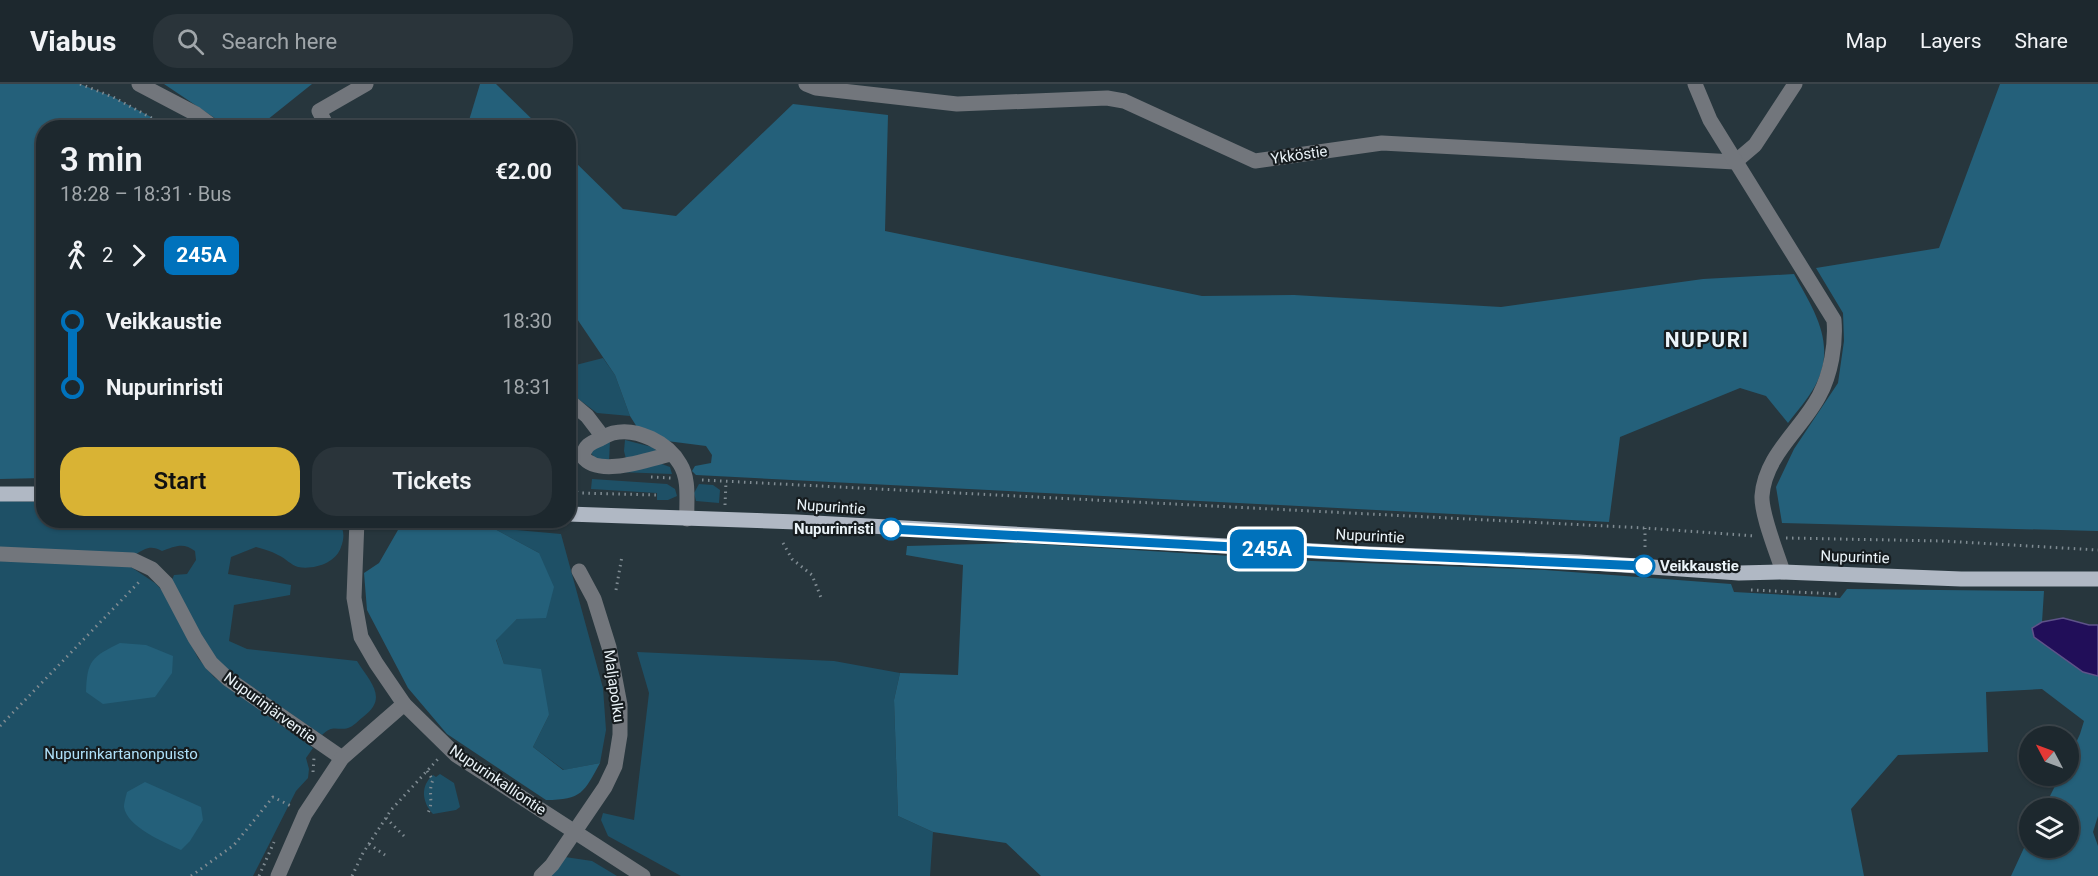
<!DOCTYPE html>
<html lang="en">
<head>
<meta charset="utf-8">
<style>
  body { margin:0; font-family:Roboto,sans-serif; background:#2a343a; color:#f1f3f6; height:100vh; display:flex; flex-direction:column; font-size:22px; white-space:nowrap }
  * { box-sizing:border-box; margin:0 }
  p { font-size:20px; color:#a0a6aa }
  .icon { flex:none; width:33px; height:33px; fill:none; stroke:currentColor; stroke-width:2; stroke-linecap:round; stroke-linejoin:round }
  .map { position:relative; flex:1; overflow:hidden }
  .details { position:absolute; left:36px; top:36px; width:540px; height:408px; display:flex; flex-direction:column; background:#1d282e; border-radius:24px; box-shadow:0 2px 4px #0004,0 0 0 2px #3b444a }
  .details>* { flex:none }
  .badge { padding:0 12px; border-radius:9px; font-size:21px; line-height:39px }
  .needle { width:39px; rotate:311deg }
  .buttons { position:absolute; left:2019px; top:642px; display:grid; gap:12px }
  .buttons a { display:grid; place-items:center; width:60px; height:60px; border-radius:50%; background:#1d282e; box-shadow:0 2px 4px #0004,0 0 0 2px #3b444a; font-size:30px }
  .map>.badge { position:absolute; translate:-50% -50%; box-shadow:0 0 0 3px #fff }
  .legs { display:flex; align-items:center; gap:9px; height:66px; padding:0 24px; font-size:20px }
  .legs p { margin-inline-start:auto }
  .summary { display:flex; align-items:center; justify-content:space-between; height:102px; padding:0 24px }
  h1 { font-size:33px; font-weight:600; line-height:45px }
  .cta { display:flex; gap:12px; margin-top:auto; padding:12px 24px }
  .cta a { flex:1; height:69px; border-radius:24px; background:#d9b334; color:#111; font-size:24px; font-weight:600; line-height:69px; text-align:center }
  .cta a+a { background:#2a343a; color:#f1f3f6 }
  ul { padding:0 24px; list-style:none }
  li { display:flex; align-items:center; gap:21px; height:66px; font-size:22px }
  li i { display:grid; place-items:center; width:9px; height:100%; margin:0 8px; background:currentColor }
  li i::after { content:''; width:15px; height:15px; margin:-8px; border:4px solid; border-radius:50%; background:#1d282e }
  li p { margin-inline-start:auto }
  li:first-child i { background:linear-gradient(#0000 50%,currentColor 0) }
  li:last-child i { background:linear-gradient(currentColor 50%,#0000 0) }
  header { display:flex; align-items:center; gap:36px; box-sizing:border-box; height:84px; padding:0 30px; background:#1d282e; border-bottom:2px solid #3b444a }
  header strong { font-size:28px }
  nav { display:flex; gap:33px; margin-inline-start:auto; font-size:21px }
  .search { width:420px; height:54px; background:#2a343a; display:flex; align-items:center; gap:15px; box-sizing:border-box; padding:0 21px; border-radius:24px; color:#a0a6aa; font-size:22px }
  .map>svg:first-child { display:block }
  .green { fill:#1e5066 }
  .forest { fill:#24607a }
  .water { fill:#210e59; stroke:#5e5389; stroke-width:1.5 }
  .lines { fill:none; stroke-linecap:round; stroke-linejoin:round }
  .path { stroke:#808c93; stroke-width:3; stroke-dasharray:1.5 4.5; stroke-linecap:butt }
  .minor { stroke:#72767c; stroke-width:15 }
  .major { stroke:#b0b8c4; stroke-width:15 }
  .line-1-casing { stroke:#fff; stroke-width:14 }
  .line-1 { stroke:#0072bc; stroke-width:9 }
  .stop-1-dot { fill:#fff; stroke:#0072bc; stroke-width:3 }
  .labels { text-anchor:middle; dominant-baseline:central; stroke-width:4.5; stroke-linejoin:round; paint-order:stroke }
  .street-label { font-size:15px; fill:#ebf4f9; stroke:#161c1f }
  .stop-label { font-size:15px; font-weight:bold; fill:#ebf4f9; stroke:#161c1f; text-anchor:end }
  .park-label { font-size:15px; fill:#afe0f9; stroke:#161c1f }
  .district-label { font-size:21px; font-weight:bold; letter-spacing:1.5px; fill:#ebf4f9; stroke:#161c1f }
</style>
</head>
<body>
<header>
<strong>Viabus</strong>
<div class="search"><svg class="icon" aria-label="search" viewBox="0 0 24 24"><circle cx="10" cy="10" r="6"/><path d="M15 15l6 6"/></svg>Search here</div>
<nav><a>Map</a><a>Layers</a><a>Share</a></nav>
</header>
<div class="map">
<svg width="2098" height="792" viewBox="0 0 2098 792">
  <rect width="100%" height="100%" fill="#27363d"/>
  <g class="green">
    <polygon points="603,274 615,291 630,332 597,329 569,308 568,283"/>
    <path d="M 569,324 L 578,335 L 569,343 C 576,351 576,367 569,375 Z"/>
    <polygon points="610,356 609,378 594,373 591,369 593,361"/>
    <polygon points="625,356 652,363 659,368 626,375 624,367"/>
    <polygon points="659,379 670,383 672,390 618,388"/>
    <polygon points="592,395 667,400 675,405 677,412 668,416 657,416 657,409 591,405"/>
    <polygon points="699,400 713,401 720,406 719,419 696,417 694,409"/>
    <path d="M 0,417 L 43,418 L 44,436 L 338,437 C 344,445 345,452 341,463 C 336,479 314,486 298,483 C 291,481 285,474 278,471 C 271,467 263,465 256,463 L 231,473 L 228,490 L 291,501 L 290,511 L 234,521 L 229,557 L 247,565 L 357,577 C 370,598 389,614 363,633 C 359,636 353,643 348,644 C 337,647 333,640 322,651 L 232,589 L 217,576 L 201,551 L 172,496 L 174,491 L 187,490 L 196,476 L 195,467 C 184,458 175,462 162,467 C 151,461 146,464 136,470 L 0,465 Z"/>
    <polygon points="493,444 561,450 603,604 606,646 600,679 564,686 533,663 549,631 504,580 496,555 517,535 539,469"/>
    <polygon points="0,477 128,481 155,499 165,509 198,574 214,593 313,664 306,674 309,685 308,694 296,707 253,792 0,792"/>
    <polygon points="637,568 834,577 900,589 894,616 898,732 933,748 930,792 681,792 608,752 601,736 603,729 634,736 649,609"/>
    <path d="M 440,690 L 454,699 L 460,723 L 456,726 L 433,730 C 422,718 420,702 433,691 L 436,693 Z"/>
    <polygon points="565,773 592,777 617,792 549,792"/>
  </g>
  <g class="forest">
    <polygon points="0,0 80,0 113,13 170,43 44,44 43,394 0,395"/>
    <polygon points="164,0 312,0 257,44 228,43"/>
    <polygon points="480,0 496,0 540,43 467,43"/>
    <polygon points="2000,0 2098,0 2098,447 1782,439 1776,403 1794,365 1838,299 1844,257 1843,229 1816,184 1939,164"/>
    <path d="M 793,20 L 888,31 L 885,147 L 1202,212 L 1294,211 L 1501,223 L 1703,195 L 1794,190 C 1813,225 1838,260 1815,302 C 1808,315 1797,327 1788,339 L 1766,312 L 1740,304 L 1620,353 L 1609,438 L 696,391 L 692,387 L 695,382 L 711,379 L 712,371 L 706,362 L 667,357 L 637,343 L 630,332 L 615,291 L 569,223 L 568,71 L 623,125 L 676,132 Z"/>
    <path d="M 402,439 L 493,444 L 539,469 L 554,503 L 546,534 L 517,535 L 496,556 L 504,580 L 541,585 L 549,631 L 533,663 L 563,686 L 600,679 C 584,708 582,716 546,716 L 447,650 L 408,604 L 367,526 L 364,489 L 379,479 Z"/>
    <polygon points="1020,459 1312,477 1545,486 1731,500 1734,508 1840,514 1847,505 2044,507 2042,538 2032,544 2083,588 2098,592 2098,732 2093,748 2098,762 2098,792 2011,792 2029,753 2030,764 2068,764 2068,724 2044,724 2060,692 2068,692 2069,674 2080,650 2084,637 2042,605 1986,608 1988,668 1898,671 1851,725 1864,792 1041,792 1006,759 933,748 898,732 894,616 900,589 958,591 963,481 906,471 907,462"/>
    <path d="M 120,559 L 146,561 L 173,572 L 172,589 L 155,613 L 103,620 L 86,608 C 87,576 92,573 120,559 Z"/>
    <path d="M 145,698 L 201,723 L 203,736 L 190,757 L 181,766 C 164,758 127,743 124,723 C 124,719 126,712 127,708 Z"/>
  </g>
  <polygon class="water" points="2063,534 2089,541 2098,541 2098,592 2083,588 2034,553 2032,544 2042,538"/>
  <g class="lines">
    <g class="path">
      <polyline points="80,0 113,13 170,44"/>
      <polyline points="576,386 574,393 574,407 580,409 656,411"/>
      <polyline points="651,393 671,394"/>
      <polyline points="702,396 1645,444 1755,452"/>
      <polyline points="725,421 726,398"/>
      <polyline points="1786,454 1943,457 2098,466"/>
      <polyline points="783,459 792,475 812,491 822,516"/>
      <polyline points="1645,463 1645,444"/>
      <polyline points="616,506 622,472"/>
      <polyline points="1751,506 1838,510"/>
      <polyline points="0,642 140,497"/>
      <path d="M 427,687 L 433,696 C 427,709 435,719 427,730"/>
      <polyline points="313,688 314,674"/>
      <polyline points="386,734 404,752"/>
      <polyline points="369,760 385,771"/>
      <polyline points="191,792 234,761 273,713 291,722"/>
      <polyline points="259,792 274,758"/>
      <polyline points="352,792 363,769 391,726 438,675"/>
    </g>
    <g class="minor">
      <polyline points="139,0 196,30 215,44"/>
      <polyline points="806,0 816,4 957,20 1107,14 1124,17 1255,77 1382,59 1735,78 1755,61 1795,0"/>
      <path d="M 1695,0 L 1710,36 L 1834,236 C 1836,260 1831,290 1819,312 C 1801,346 1765,371 1762,412 C 1761,430 1777,469 1783,488"/>
      <polyline points="328,44 319,27 366,0"/>
      <polyline points="568,316 587,332 603,353"/>
      <path d="M 671,370 C 649,375 599,394 583,373 C 584,362 590,359 600,355 C 604,353 609,350 613,349 C 637,343 668,359 680,380 C 690,396 686,417 687,435"/>
      <polyline points="357,436 354,514 361,553 376,579 404,620 456,671 643,792"/>
      <polyline points="0,470 133,476 152,485 166,499 195,554 211,579 228,595 342,674"/>
      <polyline points="278,792 305,730 342,674 404,620"/>
      <polyline points="541,792 552,781 605,703 615,682 620,651 620,621 609,563 594,515 579,487"/>
    </g>
    <g class="major">
      <polyline points="0,410 44,410"/>
      <polyline points="568,430 797,438 1369,470 1579,478 1739,489 1783,488 1961,495 2098,495"/>
    </g>
  </g>
  <g class="lines">
    <defs>
      <polyline id="line-1" points="891,445 1369,470 1644,482"/>
    </defs>
    <use href="#line-1" class="line-1-casing"/>
    <use href="#line-1" class="line-1"/>
  </g>
  <g class="stop-1-dot">
    <circle cx="891" cy="445" r="10"/>
    <circle cx="1644" cy="482" r="10"/>
  </g>
  <g class="labels">
    <g class="street-label">
      <text transform="translate(1299 71) rotate(-8)">Ykköstie</text>
      <text transform="translate(831 423) rotate(4)">Nupurintie</text>
      <text transform="translate(1370 452) rotate(3)">Nupurintie</text>
      <text transform="translate(1855 473) rotate(2)">Nupurintie</text>
      <text transform="translate(614 602) rotate(82)">Maljapolku</text>
      <text transform="translate(270 624) rotate(36)">Nupurinjärventie</text>
      <text transform="translate(498 696) rotate(34)">Nupurinkalliontie</text>
    </g>
    <g class="stop-label">
      <text x="874" y="445">Nupurinristi</text>
      <text x="1660" y="482" text-anchor="start">Veikkaustie</text>
    </g>
    <g class="park-label">
      <text x="121" y="670">Nupurinkartanonpuisto</text>
    </g>
    <g class="district-label">
      <text x="1707" y="256">NUPURI</text>
    </g>
  </g>
</svg>
<div class="buttons">
<a><svg class="needle" viewBox="-14 -14 28 28"><path d="M0-13l5 13h-10z" fill="#e53935"/><path d="M0 13l5-13h-10z" fill="#a0a6aa"/></svg></a>
<a><svg class="icon" aria-label="layers" viewBox="0 0 24 24"><path d="M12 4l9 5-9 5-9-5zM3 14l9 5 9-5"/></svg></a>
</div>
<b class="badge" style="left:1267px;top:465px;background:#0072bc;color:#fff">245A</b>
<section class="details">
<div class="summary"><div><h1>3 min</h1><p>18:28 – 18:31 · Bus</p></div><b>€2.00</b></div>
<div class="legs"><svg class="icon" aria-label="walk" viewBox="0 0 24 24"><circle cx="13" cy="4" r="2"/><path d="M13 8l-2 6 4 7M11 14l-3 7M7 12l3-4h3l4 4"/></svg>2<svg class="icon" aria-label="forward" viewBox="0 0 24 24"><path d="M9 5l7 7-7 7"/></svg><b class="badge" style="background:#0072bc;color:#fff">245A</b></div>
<ul>
<li><i style="color:#0072bc"></i><b>Veikkaustie</b><p>18:30</p></li>
<li><i style="color:#0072bc"></i><b>Nupurinristi</b><p>18:31</p></li>
</ul>
<div class="cta"><a>Start</a><a>Tickets</a></div>
</section>
</div>
</body>
</html>
